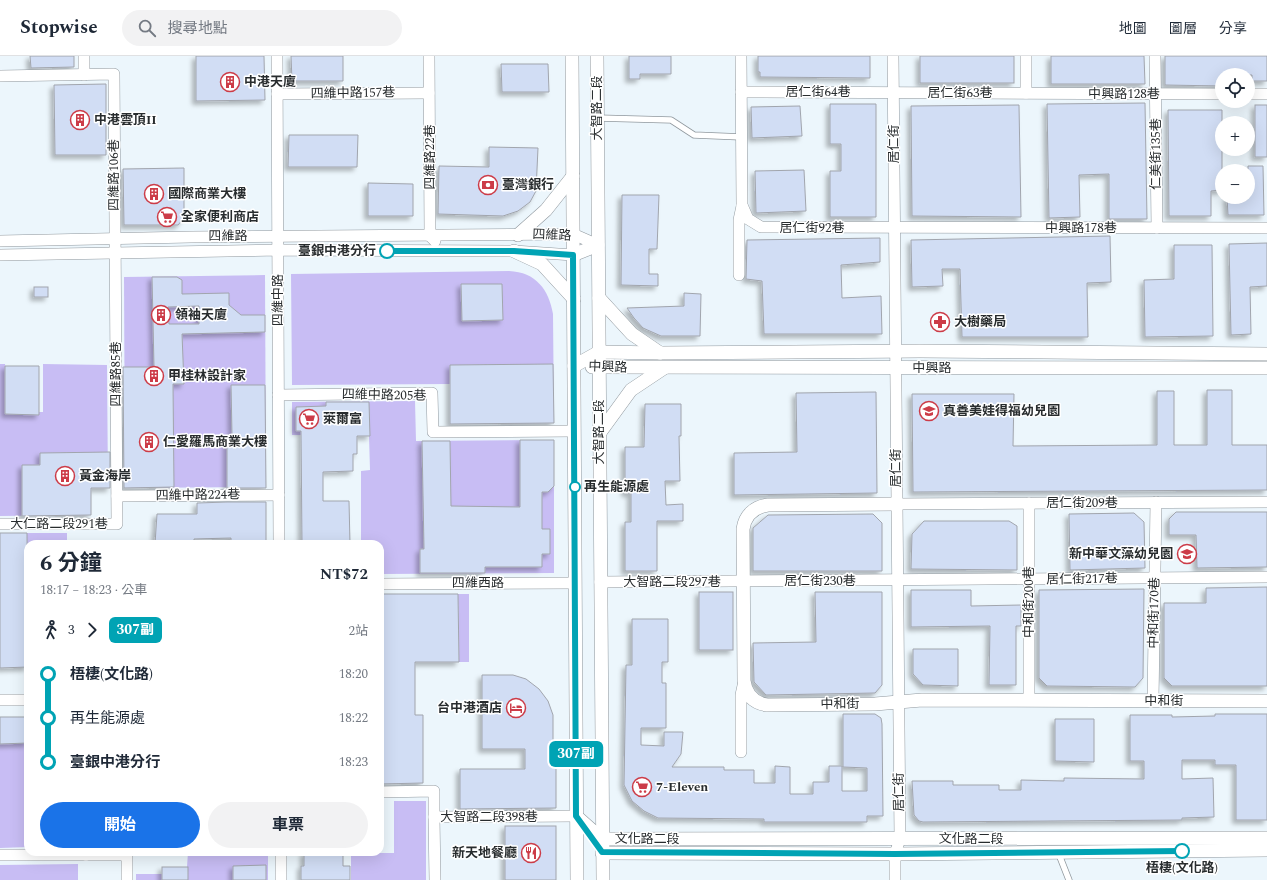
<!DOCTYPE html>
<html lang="zh-TW">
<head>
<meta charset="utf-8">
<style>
  body { margin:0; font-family:Spectral,"Noto Sans TC",serif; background:#f2f2f3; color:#1f2937; height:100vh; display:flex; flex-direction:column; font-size:15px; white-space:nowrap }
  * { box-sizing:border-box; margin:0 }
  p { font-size:13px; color:#747a83 }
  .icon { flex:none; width:22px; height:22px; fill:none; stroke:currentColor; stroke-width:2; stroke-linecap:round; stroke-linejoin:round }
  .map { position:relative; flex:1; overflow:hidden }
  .sheet { position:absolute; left:24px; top:484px; width:360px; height:316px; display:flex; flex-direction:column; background:#fff; border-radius:12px; box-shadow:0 4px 16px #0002 }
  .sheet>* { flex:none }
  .badge { padding:0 8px; border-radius:6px; font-size:14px; line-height:26px }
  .fabs { position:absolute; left:1215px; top:12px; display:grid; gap:8px }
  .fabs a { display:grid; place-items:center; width:40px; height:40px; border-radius:50%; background:#fff; box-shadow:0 4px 16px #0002; font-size:20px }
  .map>.badge { position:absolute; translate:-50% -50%; box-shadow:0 0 0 2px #fff }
  .legs { display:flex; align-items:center; gap:6px; height:44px; padding:0 16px; font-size:13px }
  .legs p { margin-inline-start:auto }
  .overview { display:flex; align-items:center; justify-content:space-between; height:68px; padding:0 16px }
  h1 { font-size:22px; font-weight:700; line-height:30px }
  .button { display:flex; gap:8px; margin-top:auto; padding:8px 16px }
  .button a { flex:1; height:46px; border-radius:24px; background:#1a73e8; color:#fff; font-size:16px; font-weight:700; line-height:46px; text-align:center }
  .button a+a { background:#f2f2f3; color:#1f2937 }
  ul { padding:0 16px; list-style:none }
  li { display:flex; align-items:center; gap:14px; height:44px; font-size:15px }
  li i { display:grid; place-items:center; width:6px; height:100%; margin:0 5px; background:currentColor }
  li i::after { content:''; width:10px; height:10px; margin:-5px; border:3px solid; border-radius:50%; background:#fff }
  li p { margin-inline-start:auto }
  li:first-child i { background:linear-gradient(#0000 50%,currentColor 0) }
  li:last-child i { background:linear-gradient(currentColor 50%,#0000 0) }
  header { display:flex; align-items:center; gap:24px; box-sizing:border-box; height:56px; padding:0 20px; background:#fff; border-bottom:1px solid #e0e1e3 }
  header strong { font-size:19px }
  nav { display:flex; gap:22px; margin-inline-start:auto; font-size:14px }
  .search { width:280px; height:36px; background:#f2f2f3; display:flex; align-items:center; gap:10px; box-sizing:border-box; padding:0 14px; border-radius:22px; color:#747a83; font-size:15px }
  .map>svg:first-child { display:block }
  .green { fill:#c8bdf4 }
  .building { fill:#d1ddf4; stroke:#a1a5ad; fill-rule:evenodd; filter:url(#shadow) }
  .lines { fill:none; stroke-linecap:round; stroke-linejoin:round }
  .service-casing { stroke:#90989e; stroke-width:7 }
  .minor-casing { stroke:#90989e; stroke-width:12 }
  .tertiary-casing { stroke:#90989e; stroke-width:14 }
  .service { stroke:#fff; stroke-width:5.5 }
  .minor { stroke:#fff; stroke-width:11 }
  .tertiary { stroke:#fff; stroke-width:13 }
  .line-1-casing { stroke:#fff; stroke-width:9 }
  .line-1 { stroke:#00a3b4; stroke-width:6 }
  .stop-1-dot { fill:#fff; stroke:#00a3b4; stroke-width:2 }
  .labels { text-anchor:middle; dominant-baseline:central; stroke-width:3; stroke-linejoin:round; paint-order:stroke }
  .poi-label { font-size:13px; font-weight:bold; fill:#282c2e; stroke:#fff; text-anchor:start }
  .street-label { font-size:13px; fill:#282c2e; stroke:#fff }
  .stop-label { font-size:13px; font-weight:bold; fill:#282c2e; stroke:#fff; text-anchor:end }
</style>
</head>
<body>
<header>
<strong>Stopwise</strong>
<div class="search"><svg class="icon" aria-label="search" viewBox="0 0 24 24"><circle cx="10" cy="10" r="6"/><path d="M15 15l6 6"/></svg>搜尋地點</div>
<nav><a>地圖</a><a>圖層</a><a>分享</a></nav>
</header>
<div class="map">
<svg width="1267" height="824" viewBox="0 0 1267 824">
  <defs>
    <filter id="shadow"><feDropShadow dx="-3.5" dy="3.5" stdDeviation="2" flood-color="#0004"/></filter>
  </defs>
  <rect width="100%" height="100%" fill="#ecf6fc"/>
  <g class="green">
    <path d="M 509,215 C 536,216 549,234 553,258 L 554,367 L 450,368 L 450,328 L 292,329 L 291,218 Z"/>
    <polygon points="265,219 266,431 125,432 124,221"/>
    <polygon points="0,308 5,308 9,356 43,356 43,308 107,309 108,432 91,432 91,459 0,460"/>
    <polygon points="415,345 416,385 554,384 554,517 380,518 380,488 361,488 361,415 370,414 369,380 292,379 292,346"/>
    <polygon points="0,477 67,477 67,488 28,488 28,558 0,558"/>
    <polygon points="458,538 469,538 469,606 459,606"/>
    <polygon points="0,661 28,661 28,791 0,792"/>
    <polygon points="394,745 426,745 426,824 351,824 351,797 394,797"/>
    <polygon points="188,796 268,796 268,824 136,824 136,818 162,818 162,811 187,811"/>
    <polygon points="78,808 78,824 0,824 0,809"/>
  </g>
  <g class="building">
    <polygon points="30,0 74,0 74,11 31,12"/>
    <polygon points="196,0 264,0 265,44 196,45"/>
    <polygon points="291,0 343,0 343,25 292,25"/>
    <polygon points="629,0 671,0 671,18 640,18 640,23 629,23"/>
    <polygon points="758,0 870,0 870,22 760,21 760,16 758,16"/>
    <rect x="920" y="0" width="94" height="27"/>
    <polygon points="1051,0 1144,0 1145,28 1051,28"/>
    <polygon points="1165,0 1267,0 1267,25 1252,25 1252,19 1222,19 1222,30 1165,29"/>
    <polygon points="501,8 548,8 549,36 502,36"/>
    <polygon points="106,28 106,99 55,99 54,29"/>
    <polygon points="1145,47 1147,163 1109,163 1109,118 1079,119 1080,161 1049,162 1047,48"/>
    <polygon points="830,48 876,48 876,161 830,161 830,115 841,115 841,88 830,88"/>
    <polygon points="1019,49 1021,161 912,160 911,50"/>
    <rect x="1255" y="49" width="12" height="52"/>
    <polygon points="800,50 802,80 752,82 751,51"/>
    <polygon points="1168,54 1222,54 1222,134 1211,135 1211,160 1169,160"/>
    <polygon points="289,79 358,79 357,111 288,111"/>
    <polygon points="489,91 538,92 536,135 530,146 518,155 503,160 438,158 439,110 489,111"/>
    <polygon points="1248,110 1263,110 1264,159 1228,159 1227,141 1248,141"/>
    <polygon points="184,112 184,162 178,169 124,169 123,113"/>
    <polygon points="804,114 806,155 756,157 755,115"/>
    <polygon points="368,127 413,128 413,160 368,160"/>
    <polygon points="622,139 659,139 657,193 649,193 649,218 658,218 658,230 621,229"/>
    <polygon points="1110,180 1111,226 1087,227 1088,281 962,281 960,213 942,213 943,230 912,231 911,184"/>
    <polygon points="880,182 880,206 841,209 842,242 881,240 882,278 764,278 762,225 746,223 747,184"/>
    <polygon points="1267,187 1267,230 1250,231 1251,278 1231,279 1229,188"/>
    <polygon points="1174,189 1212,189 1213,280 1145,281 1144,224 1174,223"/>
    <path d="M 152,221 L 177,221 L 182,224 L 182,238 L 229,237 L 229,249 L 241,259 L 265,259 L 265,276 L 182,278 L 184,328 L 173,328 L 174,431 L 124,432 L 123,311 L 154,311 ZM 199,250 L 199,268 L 169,268 L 168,251 Z"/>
    <polygon points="461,228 502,228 503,264 462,265"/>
    <rect x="34" y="231" width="14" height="10"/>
    <polygon points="684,237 701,238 700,280 661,280 643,272 634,262 627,252 684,250"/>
    <polygon points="553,308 554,367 450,368 450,309"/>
    <polygon points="5,310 39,310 39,359 5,358"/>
    <polygon points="231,329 265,329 266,432 227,432 227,379 232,379"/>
    <polygon points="1207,334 1232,334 1232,389 1267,389 1267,434 913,436 912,338 1014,338 1013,390 1157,389 1157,335 1174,335 1174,389 1207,389"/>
    <polygon points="876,336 877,437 734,439 734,397 797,396 796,337"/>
    <polygon points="326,346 369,346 370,380 357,380 357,398 353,398 353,415 323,416 323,445 349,445 350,488 302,488 301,375 296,375 296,351 326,350"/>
    <polygon points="645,348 681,348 681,380 679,380 680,425 665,425 666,449 683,448 683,465 657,465 657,515 625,515 625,466 631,466 631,437 625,437 625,391 644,391"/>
    <polygon points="520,384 554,384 554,430 548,436 542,436 542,473 550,473 550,498 542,498 542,511 485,511 485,517 420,517 420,493 424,493 422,385 450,385 451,450 520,451"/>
    <polygon points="110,396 110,432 91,432 91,459 22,460 22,409 40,409 40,397"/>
    <polygon points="227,446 266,446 266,488 231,488 231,482 194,483 194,488 155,488 157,458 197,458 197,447"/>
    <polygon points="1176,456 1267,456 1267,511 1197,512 1196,479 1169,479 1169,463"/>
    <polygon points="1134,457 1144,466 1145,512 1070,514 1069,458"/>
    <polygon points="873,458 882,467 882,515 753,515 753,472 768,459"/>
    <polygon points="924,465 1009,465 1017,470 1017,514 911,513 912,478"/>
    <polygon points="0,477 27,477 28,611 0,612"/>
    <polygon points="1267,531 1267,630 1172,630 1164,622 1164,547 1206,547 1206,532"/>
    <polygon points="1144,533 1143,622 1135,631 1047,630 1039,622 1039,534"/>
    <polygon points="911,534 971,534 971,550 1021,549 1021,570 1016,570 1016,629 989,629 990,570 911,571"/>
    <rect x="699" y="536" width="34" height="58"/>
    <polygon points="815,536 882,536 882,629 875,637 766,639 754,626 753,587 816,586"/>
    <polygon points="380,538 458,538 459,606 415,606 415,659 423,659 423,727 380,728"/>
    <polygon points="632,563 668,563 668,606 662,606 662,627 666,627 666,672 641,672 641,689 664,690 664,676 683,676 681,698 672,711 724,711 724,714 754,714 754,727 775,727 775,710 790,711 790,738 813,738 813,726 829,726 829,710 842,710 842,735 867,735 867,712 843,711 843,658 875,658 881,662 882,668 883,760 867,760 867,766 764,766 764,763 658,762 644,755 632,745 624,729 626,609 632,609"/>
    <polygon points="913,593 958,593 958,630 923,629 913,618"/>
    <polygon points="482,619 513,619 526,623 539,633 548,645 553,659 553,708 556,708 556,752 460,753 460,713 525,713 525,693 482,693"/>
    <polygon points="1215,658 1267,658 1267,764 1236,764 1236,709 1215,709 1215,704 1182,704 1182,723 1213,722 1214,761 1182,762 1182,764 923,766 919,765 914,759 912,725 953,725 953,729 999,729 999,734 1021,734 1021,724 1064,725 1064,722 1144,723 1144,705 1130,705 1130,659 1172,659 1172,661 1215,660"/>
    <polygon points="0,661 28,661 28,687 0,688"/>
    <polygon points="1055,663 1094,663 1094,706 1055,705"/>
    <rect x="505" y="770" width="51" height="54"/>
    <polygon points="304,796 343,796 343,810 350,810 350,824 301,824 301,810 304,810"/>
    <polygon points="266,809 266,824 233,824 233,810"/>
    <rect x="162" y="811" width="26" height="13"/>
  </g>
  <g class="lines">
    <defs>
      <g id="service">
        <polyline points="598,62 671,64 694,79 742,81"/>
        <polyline points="1058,796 1069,824"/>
      </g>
      <g id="minor">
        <polyline points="84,0 84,19"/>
        <polyline points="277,0 279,488"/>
        <polyline points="429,0 430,180 435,185"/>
        <polyline points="741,0 742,149 748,163 761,171 1267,172"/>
        <polyline points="893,0 900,783 895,798 895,824"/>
        <polyline points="1026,0 1026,37"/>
        <polyline points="1155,0 1157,172"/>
        <polyline points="0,20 114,18 117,468 0,468"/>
        <polyline points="741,36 1222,38"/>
        <polyline points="277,38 429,37"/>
        <polyline points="1248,38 1267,38"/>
        <polyline points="0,185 191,181 573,178 598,189"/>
        <polyline points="0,199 279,194 514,195 573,199"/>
        <polyline points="739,219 739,164 742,150"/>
        <polyline points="278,339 432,337 433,376 574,375"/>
        <polyline points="117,440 279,439"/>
        <polyline points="1029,447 1029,644"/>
        <polyline points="896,448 1267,446"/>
        <polyline points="600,526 1267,521"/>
        <polyline points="380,528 575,527"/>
        <polyline points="0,644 28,644"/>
        <polyline points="1153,645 1156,446"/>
        <polyline points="741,696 741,639 744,625"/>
        <polyline points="380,736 434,735 434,761 576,760"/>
        <polyline points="434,761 435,824"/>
        <polyline points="86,796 86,799 127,799 127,824"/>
        <polyline points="281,796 281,824"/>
        <polyline points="0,799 86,799"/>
      </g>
      <g id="tertiary">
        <polyline points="572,0 577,824"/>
        <polyline points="597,0 603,824"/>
        <polyline points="518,179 546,154 573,120"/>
        <polyline points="514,195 542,208 574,243"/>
        <polyline points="573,199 598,189"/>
        <polyline points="599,242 632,278 660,297"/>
        <polyline points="574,310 599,296 660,297 920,295 1267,298"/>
        <polyline points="592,311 1267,312"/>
        <polyline points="599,378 631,334 664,312"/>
        <path d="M 896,448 L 768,449 C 754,451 745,459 743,473 L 744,625 C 746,639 754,647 767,649 L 875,648 L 922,644 L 1267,645"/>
        <polyline points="576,760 602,783 1267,782"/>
        <polyline points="602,797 895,798 1267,794"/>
      </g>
    </defs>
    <use href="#service" class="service-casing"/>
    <use href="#minor" class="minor-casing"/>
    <use href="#tertiary" class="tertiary-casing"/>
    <use href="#service" class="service"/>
    <use href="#minor" class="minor"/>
    <use href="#tertiary" class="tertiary"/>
  </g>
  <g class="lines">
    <defs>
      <polyline id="line-1" points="387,195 514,195 573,199 576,760 602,796 895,798 1182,795"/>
    </defs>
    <use href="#line-1" class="line-1-casing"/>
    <use href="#line-1" class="line-1"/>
  </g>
  <defs>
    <symbol id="building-ring" viewBox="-11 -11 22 22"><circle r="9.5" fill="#fff" stroke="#cc3c48" stroke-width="1.5"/><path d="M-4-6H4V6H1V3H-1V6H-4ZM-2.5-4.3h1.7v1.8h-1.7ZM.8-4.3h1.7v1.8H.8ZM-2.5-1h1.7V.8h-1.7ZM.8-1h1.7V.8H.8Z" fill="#cc3c48"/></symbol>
    <symbol id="bank-ring" viewBox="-11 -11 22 22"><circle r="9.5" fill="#fff" stroke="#cc3c48" stroke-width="1.5"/><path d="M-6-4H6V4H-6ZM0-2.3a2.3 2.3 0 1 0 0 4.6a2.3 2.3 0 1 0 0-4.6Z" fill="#cc3c48"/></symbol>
    <symbol id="supermarket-ring" viewBox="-11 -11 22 22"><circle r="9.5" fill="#fff" stroke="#cc3c48" stroke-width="1.5"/><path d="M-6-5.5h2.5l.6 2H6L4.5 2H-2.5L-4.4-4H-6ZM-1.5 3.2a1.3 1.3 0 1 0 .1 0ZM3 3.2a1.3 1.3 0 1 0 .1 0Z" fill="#cc3c48"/></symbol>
    <symbol id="pharmacy-ring" viewBox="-11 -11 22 22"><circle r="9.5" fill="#fff" stroke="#cc3c48" stroke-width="1.5"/><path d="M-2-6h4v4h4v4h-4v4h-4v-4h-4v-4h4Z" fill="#cc3c48"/></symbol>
    <symbol id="school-ring" viewBox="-11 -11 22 22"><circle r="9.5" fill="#fff" stroke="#cc3c48" stroke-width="1.5"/><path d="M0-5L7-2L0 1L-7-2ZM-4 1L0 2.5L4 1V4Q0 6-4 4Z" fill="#cc3c48"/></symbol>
    <symbol id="hotel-ring" viewBox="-11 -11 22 22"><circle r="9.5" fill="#fff" stroke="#cc3c48" stroke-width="1.5"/><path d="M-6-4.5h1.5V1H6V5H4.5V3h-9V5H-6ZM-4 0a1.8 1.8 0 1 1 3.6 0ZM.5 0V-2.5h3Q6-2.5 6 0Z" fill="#cc3c48"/></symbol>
    <symbol id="restaurant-ring" viewBox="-11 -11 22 22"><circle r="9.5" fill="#fff" stroke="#cc3c48" stroke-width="1.5"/><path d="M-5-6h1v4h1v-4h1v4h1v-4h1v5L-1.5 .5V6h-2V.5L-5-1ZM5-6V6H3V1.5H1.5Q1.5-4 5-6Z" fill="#cc3c48"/></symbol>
  </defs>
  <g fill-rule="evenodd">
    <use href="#building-ring" x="219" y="15" width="22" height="22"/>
    <use href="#building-ring" x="69" y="53" width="22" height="22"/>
    <use href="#bank-ring" x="477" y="118" width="22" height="22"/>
    <use href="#building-ring" x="143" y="127" width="22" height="22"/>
    <use href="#supermarket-ring" x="156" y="150" width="22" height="22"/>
    <use href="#building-ring" x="150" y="248" width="22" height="22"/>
    <use href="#pharmacy-ring" x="929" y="255" width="22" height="22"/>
    <use href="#building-ring" x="143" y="309" width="22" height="22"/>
    <use href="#school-ring" x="918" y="344" width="22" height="22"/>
    <use href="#supermarket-ring" x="298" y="352" width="22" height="22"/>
    <use href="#building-ring" x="138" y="375" width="22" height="22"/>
    <use href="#building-ring" x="54" y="409" width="22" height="22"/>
    <use href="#school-ring" x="1176" y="487" width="22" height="22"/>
    <use href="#hotel-ring" x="505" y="641" width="22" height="22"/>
    <use href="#supermarket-ring" x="631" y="720" width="22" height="22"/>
    <use href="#restaurant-ring" x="520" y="786" width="22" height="22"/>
  </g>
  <g class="stop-1-dot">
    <circle cx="387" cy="195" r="7"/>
    <circle cx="575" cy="431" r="5"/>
    <circle cx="1182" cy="795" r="7"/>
  </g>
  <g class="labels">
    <g class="poi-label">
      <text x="244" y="26">中港天廈</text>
      <text x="94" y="64">中港雲頂II</text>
      <text x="502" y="129">臺灣銀行</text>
      <text x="168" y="138">國際商業大樓</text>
      <text x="181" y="161">全家便利商店</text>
      <text x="175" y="259">領袖天廈</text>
      <text x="954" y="266">大樹藥局</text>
      <text x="168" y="320">甲桂林設計家</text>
      <text x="943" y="355">真善美娃得福幼兒園</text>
      <text x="323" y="363">萊爾富</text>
      <text x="163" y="386">仁愛羅馬商業大樓</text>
      <text x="79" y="420">黃金海岸</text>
      <text x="1173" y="498" text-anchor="end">新中華文藻幼兒園</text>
      <text x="502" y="652" text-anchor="end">台中港酒店</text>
      <text x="656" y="731">7-Eleven</text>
      <text x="517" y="797" text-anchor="end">新天地餐廳</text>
    </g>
    <g class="street-label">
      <text x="818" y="36">居仁街64巷</text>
      <text transform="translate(353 37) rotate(-1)">四維中路157巷</text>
      <text x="960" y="37">居仁街63巷</text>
      <text x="1124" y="38">中興路128巷</text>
      <text transform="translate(597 52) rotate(-90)">大智路二段</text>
      <text transform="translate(894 88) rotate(-90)">居仁街</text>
      <text transform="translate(1156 98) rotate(-90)">仁美街135巷</text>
      <text transform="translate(430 101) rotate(-90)">四維路22巷</text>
      <text transform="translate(114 119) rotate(-90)">四維路106巷</text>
      <text x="812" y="172">居仁街92巷</text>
      <text x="1081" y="172">中興路178巷</text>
      <text transform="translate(552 179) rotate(2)">四維路</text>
      <text x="228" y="180">四維路</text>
      <text transform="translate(278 244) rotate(-90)">四維中路</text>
      <text transform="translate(608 311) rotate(2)">中興路</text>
      <text x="932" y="312">中興路</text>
      <text transform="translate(116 318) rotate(-90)">四維路85巷</text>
      <text transform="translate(384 339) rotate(1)">四維中路205巷</text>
      <text transform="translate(599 376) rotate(-90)">大智路二段</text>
      <text transform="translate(896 412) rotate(-90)">居仁街</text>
      <text transform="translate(198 439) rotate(-1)">四維中路224巷</text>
      <text x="1082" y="447">居仁街209巷</text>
      <text x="59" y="468">大仁路二段291巷</text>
      <text transform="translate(1082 523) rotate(-1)">居仁街217巷</text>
      <text x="820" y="525">居仁街230巷</text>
      <text x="672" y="526">大智路二段297巷</text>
      <text x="478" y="527">四維西路</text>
      <text transform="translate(1029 546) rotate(-90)">中和街200巷</text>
      <text transform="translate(1154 557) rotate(-89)">中和街170巷</text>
      <text x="1164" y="645">中和街</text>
      <text transform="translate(840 648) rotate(-1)">中和街</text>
      <text transform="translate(899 736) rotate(-91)">居仁街</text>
      <text x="489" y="761">大智路二段398巷</text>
      <text x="647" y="783">文化路二段</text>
      <text x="971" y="783">文化路二段</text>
    </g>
    <g class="stop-label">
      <text x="376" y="195">臺銀中港分行</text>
      <text x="584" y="431" text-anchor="start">再生能源處</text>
      <text x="1182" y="812" text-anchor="middle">梧棲(文化路)</text>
    </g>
  </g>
</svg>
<div class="fabs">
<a><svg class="icon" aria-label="locate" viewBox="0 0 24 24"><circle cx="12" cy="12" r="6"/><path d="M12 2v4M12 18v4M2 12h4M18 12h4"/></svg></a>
<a>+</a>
<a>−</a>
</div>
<b class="badge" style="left:576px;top:698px;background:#00a3b4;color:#fff">307副</b>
<section class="sheet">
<div class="overview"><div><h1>6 分鐘</h1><p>18:17 – 18:23 · 公車</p></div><b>NT$72</b></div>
<div class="legs"><svg class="icon" aria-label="walk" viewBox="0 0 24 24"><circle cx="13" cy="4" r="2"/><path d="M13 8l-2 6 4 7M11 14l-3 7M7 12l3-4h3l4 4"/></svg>3<svg class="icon" aria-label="forward" viewBox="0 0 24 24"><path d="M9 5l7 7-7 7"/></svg><b class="badge" style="background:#00a3b4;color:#fff">307副</b><p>2站</p></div>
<ul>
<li><i style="color:#00a3b4"></i><b>梧棲(文化路)</b><p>18:20</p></li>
<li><i style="color:#00a3b4"></i><span>再生能源處</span><p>18:22</p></li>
<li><i style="color:#00a3b4"></i><b>臺銀中港分行</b><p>18:23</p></li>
</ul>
<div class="button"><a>開始</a><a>車票</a></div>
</section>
</div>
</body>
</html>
